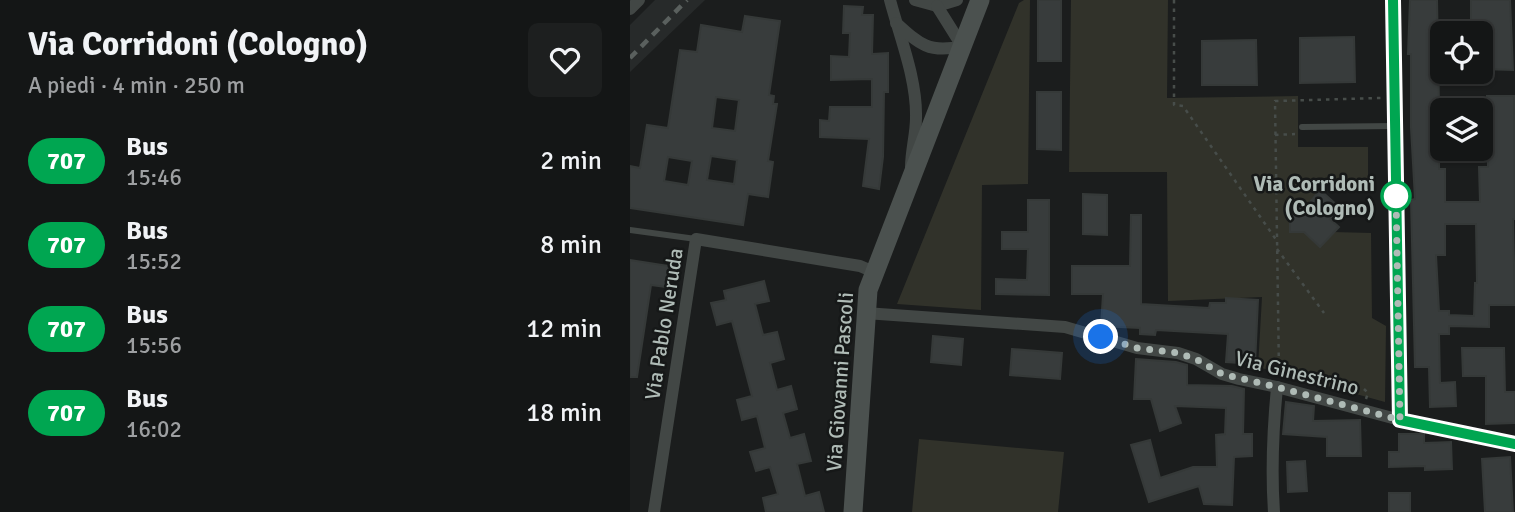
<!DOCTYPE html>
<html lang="it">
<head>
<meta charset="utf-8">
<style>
  body { margin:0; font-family:Signika,sans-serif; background:#1d1f1f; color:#f1f3f6; height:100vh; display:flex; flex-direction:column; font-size:26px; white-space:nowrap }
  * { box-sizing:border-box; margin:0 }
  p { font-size:23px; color:#9d9fa1 }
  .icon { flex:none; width:38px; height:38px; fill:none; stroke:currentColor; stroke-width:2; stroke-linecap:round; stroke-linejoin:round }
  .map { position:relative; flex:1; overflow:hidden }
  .side { display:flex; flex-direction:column; background:#141616; width:630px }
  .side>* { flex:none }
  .badge { padding:0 14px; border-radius:23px; font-size:24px; line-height:46px }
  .buttons { position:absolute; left:800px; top:21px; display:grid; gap:14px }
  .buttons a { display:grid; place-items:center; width:63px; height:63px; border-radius:10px; background:#141616; box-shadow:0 2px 5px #0004,0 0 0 2px #333535; font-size:35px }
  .you { position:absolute; width:35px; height:35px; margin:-18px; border:5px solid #fff; border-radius:50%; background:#1a73e8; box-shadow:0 0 0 10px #1a73e833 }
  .map>.badge { position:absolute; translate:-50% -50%; box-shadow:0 0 0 4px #fff }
  .round { display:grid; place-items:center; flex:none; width:74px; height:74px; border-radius:10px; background:#1d1f1f }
  .headline { display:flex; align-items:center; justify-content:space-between; height:119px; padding:0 28px }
  h1 { font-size:33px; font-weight:700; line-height:52px }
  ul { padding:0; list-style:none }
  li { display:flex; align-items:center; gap:21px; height:84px; padding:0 28px }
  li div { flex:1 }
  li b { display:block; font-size:26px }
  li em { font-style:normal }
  li .badge { min-width:77px; font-weight:700; text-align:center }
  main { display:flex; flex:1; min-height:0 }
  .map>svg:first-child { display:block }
  .built { fill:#272a2a }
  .green { fill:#31322a }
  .building { fill:#383c3c; stroke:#353938; stroke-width:2; fill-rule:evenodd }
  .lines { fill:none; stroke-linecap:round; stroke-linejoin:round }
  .path { stroke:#474d4a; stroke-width:2.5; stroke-dasharray:3.5 5; stroke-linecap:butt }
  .lane { stroke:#424745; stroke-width:6 }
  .street { stroke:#424745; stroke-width:12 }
  .secondary { stroke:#4b514f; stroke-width:19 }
  .rail { stroke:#5a605e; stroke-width:4.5; stroke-dasharray:9 7; stroke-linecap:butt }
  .line-casing { stroke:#fff; stroke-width:16 }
  .line { stroke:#00a651; stroke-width:10 }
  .walk { stroke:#afbbb6; stroke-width:7; stroke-dasharray:0 12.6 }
  .stop-dot { fill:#fff; stroke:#00a651; stroke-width:3.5 }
  .labels { text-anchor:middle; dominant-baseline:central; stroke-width:5; stroke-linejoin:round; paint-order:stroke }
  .stop-label { font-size:21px; font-weight:bold; fill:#afbbb6; stroke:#161818; text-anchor:end }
  .street-label { font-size:21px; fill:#afbbb6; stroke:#161818 }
</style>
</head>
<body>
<main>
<section class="side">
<div class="headline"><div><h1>Via Corridoni (Cologno)</h1><p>A piedi · 4 min · 250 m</p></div><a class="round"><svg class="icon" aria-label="heart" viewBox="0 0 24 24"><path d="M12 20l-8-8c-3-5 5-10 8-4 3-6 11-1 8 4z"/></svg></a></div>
<ul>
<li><span class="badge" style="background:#00a651;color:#fff">707</span><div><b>Bus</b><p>15:46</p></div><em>2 min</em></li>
<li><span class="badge" style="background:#00a651;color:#fff">707</span><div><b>Bus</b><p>15:52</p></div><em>8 min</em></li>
<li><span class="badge" style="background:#00a651;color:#fff">707</span><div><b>Bus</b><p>15:56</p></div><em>12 min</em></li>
<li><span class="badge" style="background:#00a651;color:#fff">707</span><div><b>Bus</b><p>16:02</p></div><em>18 min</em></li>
</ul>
</section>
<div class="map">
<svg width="885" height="512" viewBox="0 0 885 512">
  <rect width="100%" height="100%" fill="#1b1d1d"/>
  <polygon class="built" points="25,0 75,0 0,72 0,25"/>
  <g class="green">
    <polygon points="394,0 400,0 398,184 352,185 351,310 267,304 389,3"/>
    <polygon points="441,0 538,0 537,98 668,96 668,147 738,147 738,183 695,183 677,206 660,206 660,231 674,232 690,247 703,232 741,233 742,318 756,326 755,402 628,367 632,297 538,301 537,172 439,172"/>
    <polygon points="289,439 434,452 428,512 282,512"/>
  </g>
  <g class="building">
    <rect x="408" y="0" width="23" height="61"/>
    <path d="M 780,0 L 807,0 L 809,104 L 812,104 L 812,131 L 809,131 L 809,169 L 815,169 L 815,202 L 850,202 L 849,167 L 858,167 L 857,96 L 884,96 L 885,219 L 883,219 L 885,305 L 859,305 L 859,327 L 819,326 L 819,334 L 809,334 L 810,383 L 825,382 L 826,406 L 800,407 L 799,367 L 785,367 L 781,200 L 785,199 L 781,128 L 781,54 L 778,54 ZM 815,224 L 846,224 L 847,283 L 845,283 L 844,316 L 819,315 L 819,311 L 809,311 L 806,255 L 815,255 Z"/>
    <polygon points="841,0 880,0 883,70 851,69 851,27 841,28"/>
    <polygon points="214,6 233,7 232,15 243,15 242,54 258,53 258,92 254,92 253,157 249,189 233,186 239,139 190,137 190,120 199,121 200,107 242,107 242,79 201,80 201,56 219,57 220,33 213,33"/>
    <path d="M 115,16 L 150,21 L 139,95 L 144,96 L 143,104 L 147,104 L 138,161 L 143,162 L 138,197 L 118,194 L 113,225 L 0,208 L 0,166 L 10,168 L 17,125 L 38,128 L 50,50 L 67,52 L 71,25 L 112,32 ZM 86,97 L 109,100 L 105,131 L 82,128 ZM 81,156 L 107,160 L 104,184 L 77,180 ZM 38,157 L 62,161 L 58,185 L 34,181 Z"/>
    <polygon points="724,37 725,82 670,83 670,38"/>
    <polygon points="626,40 627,85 572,85 572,41"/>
    <polygon points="407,92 431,92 431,150 407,149"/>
    <polygon points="690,190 709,207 700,219 709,227 690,247 674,232 660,232 660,206 677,206"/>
    <polygon points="453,194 477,195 477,235 453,234"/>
    <polygon points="398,200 419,200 419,295 366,294 366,279 397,280 398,249 372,249 372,232 398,232"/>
    <polygon points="501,215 511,215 511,304 579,308 580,303 596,303 596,298 628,300 625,364 596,362 598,334 526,330 525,335 510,334 510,328 471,326 473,294 442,294 442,266 500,266"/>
    <polygon points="0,260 39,266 35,287 21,285 7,377 0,377"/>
    <polygon points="134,281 139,301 125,304 133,335 147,332 154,359 140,363 147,390 161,386 167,409 153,413 160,438 174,434 181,461 167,464 175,496 189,492 194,512 136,512 133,498 148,494 140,467 126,471 120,452 135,448 127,416 112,420 107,400 122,396 102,321 87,325 81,303 96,300 94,291"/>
    <polygon points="303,336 333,339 331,365 301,362"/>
    <polygon points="832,348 874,348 875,392 885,392 885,423 856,424 856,376 833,376"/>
    <polygon points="382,349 432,353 430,379 380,375"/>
    <polygon points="506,359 546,362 557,365 557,385 602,386 614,389 613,434 622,434 622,456 604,457 602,505 574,504 569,486 519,502 501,445 520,440 530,478 563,467 587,467 586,435 595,434 596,408 545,406 551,423 530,431 521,399 504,399"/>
    <polygon points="656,402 684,406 683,421 730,420 731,456 697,456 697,437 653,434"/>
    <polygon points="769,434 794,434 794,443 821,442 822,469 795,470 795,466 759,467 759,452 769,452"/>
    <polygon points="880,457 883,512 855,512 852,459"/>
    <polygon points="675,461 677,491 658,492 657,462"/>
    <rect x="759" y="493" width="21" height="19"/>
  </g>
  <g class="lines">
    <g class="path">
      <polyline points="544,0 544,105 553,106 647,241"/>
      <polyline points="645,135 665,134"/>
      <polyline points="647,249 694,313"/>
      <polyline points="649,373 645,101 751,98"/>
      <polyline points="734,389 738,393 736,399"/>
    </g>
    <g class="lane">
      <polyline points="672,127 765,126"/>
      <polyline points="0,230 66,239"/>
    </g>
    <g class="street">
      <path d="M 260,0 C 270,38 287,79 286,118 C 286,134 281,151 281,167"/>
      <polyline points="285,0 307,6 327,0"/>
      <polyline points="763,0 770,420"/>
      <polyline points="0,9 9,0"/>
      <path d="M 266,23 C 289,44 300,54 332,46 L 307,6"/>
      <polyline points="235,313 435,327 507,348 548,353 566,359 592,374 609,379 647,387 770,420 885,444"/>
      <polyline points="24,512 66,239 230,266 244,272"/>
      <path d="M 644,512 C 641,470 643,429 647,387"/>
    </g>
    <polyline class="secondary" points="223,512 238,290 350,0"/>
    <polyline class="rail" points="0,58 57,0"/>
  </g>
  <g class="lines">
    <defs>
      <polyline id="line" points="763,0 770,420 885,444"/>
    </defs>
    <use href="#line" class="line-casing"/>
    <use href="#line" class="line"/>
    <polyline class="walk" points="471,337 507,348 548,353 566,359 592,374 647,387 770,420 766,196"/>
  </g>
  <circle class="stop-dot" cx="766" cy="196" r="14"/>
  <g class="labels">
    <g class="stop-label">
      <text x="745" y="184">Via Corridoni<tspan x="745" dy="24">(Cologno)</tspan></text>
    </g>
    <g class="street-label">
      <text transform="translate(34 324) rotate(-81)">Via Pablo Neruda</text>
      <text transform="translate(667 373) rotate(14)">Via Ginestrino</text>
      <text transform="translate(210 382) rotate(-86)">Via Giovanni Pascoli</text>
    </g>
  </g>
</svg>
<div class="buttons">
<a><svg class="icon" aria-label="locate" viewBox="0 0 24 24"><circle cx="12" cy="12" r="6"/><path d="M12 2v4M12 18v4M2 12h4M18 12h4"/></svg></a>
<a><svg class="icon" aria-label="layers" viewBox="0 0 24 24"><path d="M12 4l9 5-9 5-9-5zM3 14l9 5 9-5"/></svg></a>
</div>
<div class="you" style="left:471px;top:337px"></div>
</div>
</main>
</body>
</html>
